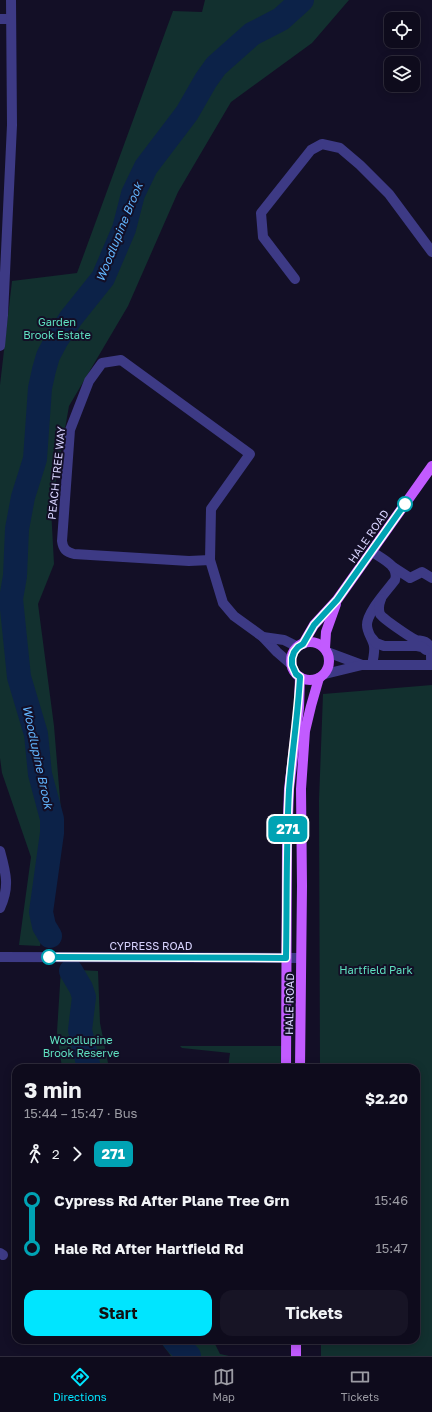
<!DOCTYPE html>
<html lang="en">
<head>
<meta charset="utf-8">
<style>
  body { margin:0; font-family:"Golos Text",sans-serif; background:#171425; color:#f1f3f6; height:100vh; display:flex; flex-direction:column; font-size:15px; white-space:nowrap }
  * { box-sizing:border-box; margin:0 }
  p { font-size:13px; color:#9b9ba3 }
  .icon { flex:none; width:22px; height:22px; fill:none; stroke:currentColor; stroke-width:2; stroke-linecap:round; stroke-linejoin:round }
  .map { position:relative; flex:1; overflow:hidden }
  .panel { position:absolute; left:12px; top:1064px; width:408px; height:280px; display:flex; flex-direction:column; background:#0e0b1c; border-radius:12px; box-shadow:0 2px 10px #0003,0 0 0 1px #2e2b3b }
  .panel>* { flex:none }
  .badge { padding:0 8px; border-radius:6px; font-size:14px; line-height:26px }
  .controls { position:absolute; left:384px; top:12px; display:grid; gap:8px }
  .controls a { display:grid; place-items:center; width:36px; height:36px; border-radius:8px; background:#0e0b1c; box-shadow:0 2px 10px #0003,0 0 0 1px #2e2b3b; font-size:20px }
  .map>.badge { position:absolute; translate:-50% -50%; box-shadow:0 0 0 2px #fff }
  .legs { display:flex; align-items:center; gap:6px; height:44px; padding:0 12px; font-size:13px }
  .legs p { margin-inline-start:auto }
  .overview { display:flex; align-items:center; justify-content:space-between; height:68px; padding:0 12px }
  h1 { font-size:22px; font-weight:700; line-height:30px }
  .cta { display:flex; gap:8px; margin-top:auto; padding:8px 12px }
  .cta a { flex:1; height:46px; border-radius:12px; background:#00e5ff; color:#111; font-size:16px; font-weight:700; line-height:46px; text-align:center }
  .cta a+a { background:#171425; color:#f1f3f6 }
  ul { padding:0 12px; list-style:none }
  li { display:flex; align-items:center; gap:14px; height:48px; font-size:15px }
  li i { display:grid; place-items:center; width:6px; height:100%; margin:0 5px; background:currentColor }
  li i::after { content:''; width:10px; height:10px; margin:-5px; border:3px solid; border-radius:50%; background:#0e0b1c }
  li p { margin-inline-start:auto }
  li:first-child i { background:linear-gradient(#0000 50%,currentColor 0) }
  li:last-child i { background:linear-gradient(currentColor 50%,#0000 0) }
  .menu { display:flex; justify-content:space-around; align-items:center; height:56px; border-top:1px solid #2e2b3b; background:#0e0b1c; font-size:11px; color:#9b9ba3 }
  .menu a { display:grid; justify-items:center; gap:2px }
  .menu .active { color:#00e5ff }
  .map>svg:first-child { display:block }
  .green { fill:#12302f }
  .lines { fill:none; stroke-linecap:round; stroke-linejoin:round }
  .river { stroke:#0c2248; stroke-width:24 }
  .minor { stroke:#3d3a85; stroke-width:10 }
  .major { stroke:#c25bff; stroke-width:10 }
  .line-1-casing { stroke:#fff; stroke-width:9 }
  .line-1 { stroke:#00a3b4; stroke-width:6 }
  .stop-1-dot { fill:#fff; stroke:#00a3b4; stroke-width:2 }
  .labels { text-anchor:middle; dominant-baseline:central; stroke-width:4; stroke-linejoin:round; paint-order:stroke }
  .park-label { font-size:11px; fill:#5fe0c0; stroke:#130f26 }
  .street-label { font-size:11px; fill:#d9d4ff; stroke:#130f26 }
  .water-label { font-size:12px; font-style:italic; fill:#62b6ff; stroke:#130f26 }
</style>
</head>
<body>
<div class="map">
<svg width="432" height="1356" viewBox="0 0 432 1356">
  <rect width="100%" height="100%" fill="#130f26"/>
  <g class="green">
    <polygon points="205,0 349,0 312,43 231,102 178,192 128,306 69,406 51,508 54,564 38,604 54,726 62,823 55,878 40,946 19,945 31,857 2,773 0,758 0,385 12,281 77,273 173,11 202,12"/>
    <polygon points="432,685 432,1356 321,1356 321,1340 416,1340 416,1068 320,1068 319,801 323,694"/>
    <polygon points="61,969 98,971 100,1023 109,1068 62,1068 57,1032"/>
    <polygon points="180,1046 286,1046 286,1068 228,1068 230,1053 182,1048"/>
    <polygon points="159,1340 213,1340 220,1354 229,1356 171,1356"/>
  </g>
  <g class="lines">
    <g class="river">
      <polyline points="50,936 44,926 41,912 52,833 52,819 40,774 36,734 19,677 11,599 15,576 17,529 23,497 35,459 40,388 44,370 48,356 57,339 71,318 103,278 124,229 133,194 146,167 187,113 206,80 216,66 252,34 281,19 302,0"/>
      <polyline points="71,971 81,988 84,997 80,1030 88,1064 88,1068"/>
      <polyline points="174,1340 189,1356"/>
    </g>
    <g class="minor">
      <polyline points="0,19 11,19"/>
      <polyline points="295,279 263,237 261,213 311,150 322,144 340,148 360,165 389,194 432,252"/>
      <polyline points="0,346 3,315 12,125 11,0"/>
      <path d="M 371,551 C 381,558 400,566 395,580 C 387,591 367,612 367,625 C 367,633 373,639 374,646 C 375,652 373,659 372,665"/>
      <path d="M 210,560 L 189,561 L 74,554 C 66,552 63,549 62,541 L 70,430 L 89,381 L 102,363 L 121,360 L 250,454 L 211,509 L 210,560 L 223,603 L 234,616 L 263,637 L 277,652 L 292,665"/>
      <polyline points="393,567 410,578 422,572 432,578"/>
      <path d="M 381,599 C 379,604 378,609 380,614 C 383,619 410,637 416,640 C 420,641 425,640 428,644 C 432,649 431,658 431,665"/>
      <polyline points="263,637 284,640 298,647"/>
      <polyline points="372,638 376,643 384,646 417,646 422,647 426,650"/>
      <polyline points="327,652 362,665"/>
      <polyline points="325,674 362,665 432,665"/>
      <path d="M 0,851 C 6,873 10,887 0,908"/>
      <polyline points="0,957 301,958"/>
      <polyline points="0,1253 3,1255"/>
    </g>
    <g class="major">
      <circle cx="310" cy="661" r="19"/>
      <polyline points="303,644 314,625 337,600 432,466"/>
      <polyline points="325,648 326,632 336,604"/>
      <polyline points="286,1068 287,846 289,789 299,708 300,677"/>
      <polyline points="300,1068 302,886 301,789 305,731 311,706 319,678"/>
      <polyline points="296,1340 296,1356"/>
    </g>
  </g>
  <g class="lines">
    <defs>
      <path id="line-1" d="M 49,957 L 286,958 C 287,902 286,846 289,790 C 292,752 298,715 300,677 L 296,674 L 292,665 L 292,658 L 294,652 L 298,647 L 303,644 L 314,625 L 337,600 L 405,504"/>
    </defs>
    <use href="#line-1" class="line-1-casing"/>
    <use href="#line-1" class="line-1"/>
  </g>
  <g class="stop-1-dot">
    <circle cx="405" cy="504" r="7"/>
    <circle cx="49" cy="957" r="7"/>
  </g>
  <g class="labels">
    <g class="park-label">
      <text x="57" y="321">Garden<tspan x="57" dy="13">Brook Estate</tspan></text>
      <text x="376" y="969">Hartfield Park</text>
      <text x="81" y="1039">Woodlupine<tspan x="81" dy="13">Brook Reserve</tspan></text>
    </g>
    <g class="street-label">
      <text transform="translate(56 473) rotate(-84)">PEACH TREE WAY</text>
      <text transform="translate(368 536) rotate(-55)">HALE ROAD</text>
      <text x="151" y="945">CYPRESS ROAD</text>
      <text transform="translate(289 1004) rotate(-89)">HALE ROAD</text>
    </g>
    <g class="water-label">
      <text transform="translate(119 232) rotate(-68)">Woodlupine Brook</text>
      <text transform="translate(38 757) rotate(78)">Woodlupine Brook</text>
    </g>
  </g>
</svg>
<div class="controls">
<a><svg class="icon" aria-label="locate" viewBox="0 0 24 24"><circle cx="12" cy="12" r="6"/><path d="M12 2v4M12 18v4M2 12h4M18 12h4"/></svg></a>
<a><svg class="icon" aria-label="layers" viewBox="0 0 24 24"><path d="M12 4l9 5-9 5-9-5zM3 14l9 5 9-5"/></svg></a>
</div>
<b class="badge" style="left:288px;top:829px;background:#00a3b4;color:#fff">271</b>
<section class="panel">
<div class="overview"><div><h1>3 min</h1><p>15:44 – 15:47 · Bus</p></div><b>$2.20</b></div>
<div class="legs"><svg class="icon" aria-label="walk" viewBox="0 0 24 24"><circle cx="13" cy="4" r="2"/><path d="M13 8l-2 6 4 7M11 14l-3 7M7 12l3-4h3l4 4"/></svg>2<svg class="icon" aria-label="forward" viewBox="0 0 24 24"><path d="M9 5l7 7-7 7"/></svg><b class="badge" style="background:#00a3b4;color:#fff">271</b></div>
<ul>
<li><i style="color:#00a3b4"></i><b>Cypress Rd After Plane Tree Grn</b><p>15:46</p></li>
<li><i style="color:#00a3b4"></i><b>Hale Rd After Hartfield Rd</b><p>15:47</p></li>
</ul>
<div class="cta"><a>Start</a><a>Tickets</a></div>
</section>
</div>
<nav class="menu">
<a class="active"><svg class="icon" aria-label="directions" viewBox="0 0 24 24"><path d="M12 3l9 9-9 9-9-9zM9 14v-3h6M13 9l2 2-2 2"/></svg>Directions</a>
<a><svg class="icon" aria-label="map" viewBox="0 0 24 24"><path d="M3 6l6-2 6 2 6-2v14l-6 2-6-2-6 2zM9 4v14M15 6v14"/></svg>Map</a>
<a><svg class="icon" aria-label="tickets" viewBox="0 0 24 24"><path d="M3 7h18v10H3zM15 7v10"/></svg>Tickets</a>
</nav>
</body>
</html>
